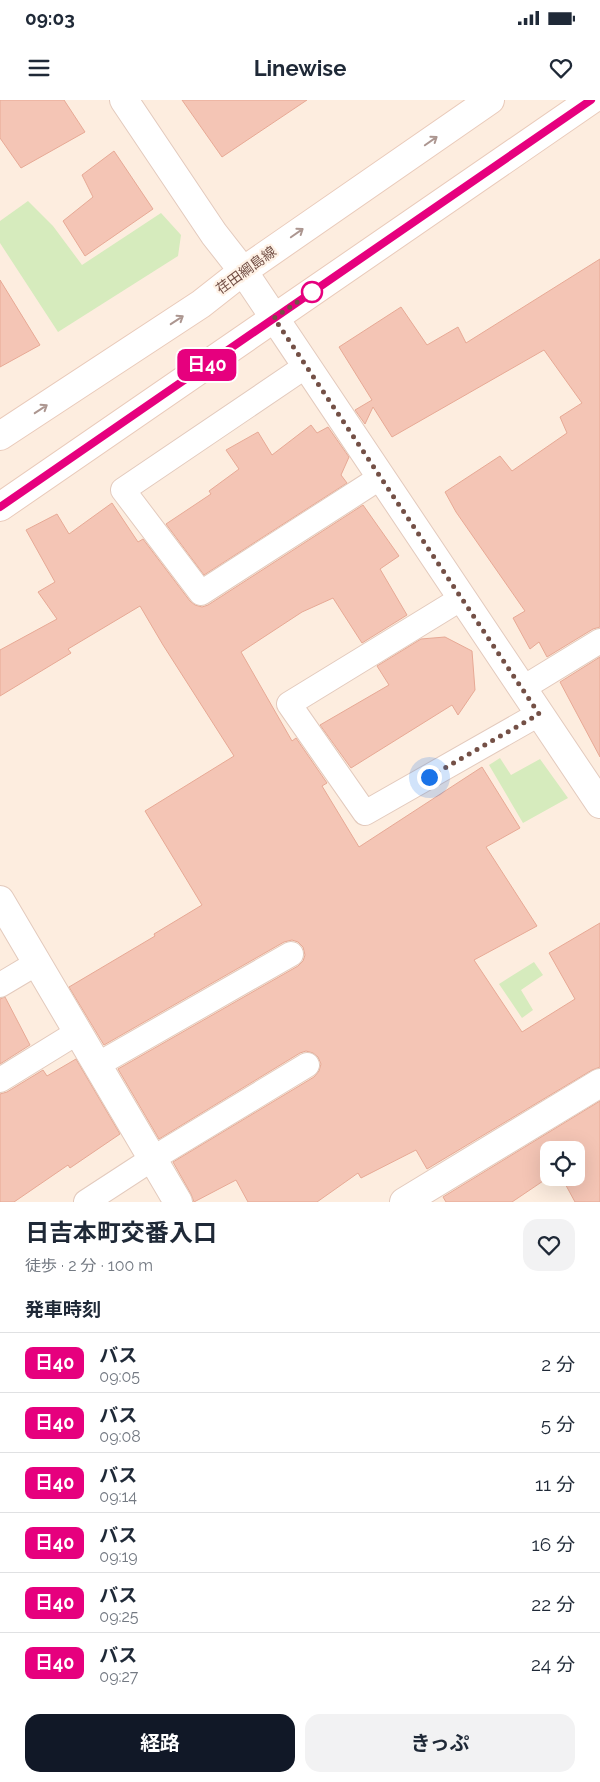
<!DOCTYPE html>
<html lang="ja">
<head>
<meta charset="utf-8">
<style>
  body { margin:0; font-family:Raleway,"Noto Sans JP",sans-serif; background:#f2f2f3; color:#1f2937; height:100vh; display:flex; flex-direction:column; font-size:19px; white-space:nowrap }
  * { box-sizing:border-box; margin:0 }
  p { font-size:16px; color:#747a83 }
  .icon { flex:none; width:28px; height:28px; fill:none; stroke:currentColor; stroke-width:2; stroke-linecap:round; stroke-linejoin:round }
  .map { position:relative; height:1102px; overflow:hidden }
  .drawer { display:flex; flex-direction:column; background:#fff; flex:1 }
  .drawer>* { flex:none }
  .badge { padding:0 10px; border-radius:8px; font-size:18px; line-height:32px }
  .tools { position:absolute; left:540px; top:1041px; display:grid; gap:10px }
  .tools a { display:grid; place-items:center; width:45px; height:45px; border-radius:10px; background:#fff; box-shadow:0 5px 20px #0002; font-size:25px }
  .you { position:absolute; width:25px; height:25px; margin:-12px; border:4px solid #fff; border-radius:50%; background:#1a73e8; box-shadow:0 0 0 8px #1a73e833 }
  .map>.badge { position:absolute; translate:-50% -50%; box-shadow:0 0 0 2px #fff }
  h2 { padding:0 25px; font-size:19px; line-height:45px }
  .round { display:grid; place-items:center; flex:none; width:52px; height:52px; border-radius:15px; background:#f2f2f3 }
  .overview { display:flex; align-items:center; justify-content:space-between; height:85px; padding:0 25px }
  h1 { font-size:24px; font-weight:700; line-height:38px }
  .action { display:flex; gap:10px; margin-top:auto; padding:10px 25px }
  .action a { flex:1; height:58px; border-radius:15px; background:#111827; color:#fff; font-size:20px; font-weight:700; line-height:58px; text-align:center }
  .action a+a { background:#f2f2f3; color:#1f2937 }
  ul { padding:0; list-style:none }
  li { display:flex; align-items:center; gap:15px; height:60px; padding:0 25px; border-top:1px solid #e0e1e3 }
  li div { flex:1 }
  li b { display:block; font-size:19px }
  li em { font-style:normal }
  li .badge { min-width:55px; font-weight:700; text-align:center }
  .status { display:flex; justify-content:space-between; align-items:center; height:35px; padding:0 25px; background:#fff; direction:ltr }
  .status svg { height:14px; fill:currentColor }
  header { display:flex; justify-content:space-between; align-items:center; height:65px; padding:0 25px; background:#fff; font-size:22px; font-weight:700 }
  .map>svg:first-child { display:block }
  .green { fill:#d6ebbd }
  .building { fill:#f4c5b5; stroke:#e7a995 }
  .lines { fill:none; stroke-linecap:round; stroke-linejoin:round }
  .service-casing { stroke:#e3cabd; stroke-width:26 }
  .minor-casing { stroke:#e3cabd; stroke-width:30 }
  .tertiary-casing { stroke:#e3cabd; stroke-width:30 }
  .secondary-casing { stroke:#e9caba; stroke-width:30 }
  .service { stroke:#fff; stroke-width:24 }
  .minor { stroke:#fff; stroke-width:28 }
  .tertiary { stroke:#fff; stroke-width:28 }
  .secondary { stroke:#fff; stroke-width:28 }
  .oneway { stroke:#ac9690 }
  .line-casing { stroke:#fff; stroke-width:11 }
  .line { stroke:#e6007e; stroke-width:8 }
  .walk { stroke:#745046; stroke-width:5; stroke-dasharray:0 9 }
  .stop-dot { fill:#fff; stroke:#e6007e; stroke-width:2.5 }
  .labels { text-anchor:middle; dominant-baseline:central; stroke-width:4.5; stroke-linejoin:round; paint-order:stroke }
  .street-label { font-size:14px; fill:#745046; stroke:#fff2e6 }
</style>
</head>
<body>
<div class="status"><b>09:03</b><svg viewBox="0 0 49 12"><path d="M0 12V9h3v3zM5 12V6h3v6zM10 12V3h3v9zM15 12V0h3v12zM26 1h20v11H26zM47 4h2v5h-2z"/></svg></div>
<header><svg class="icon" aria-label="menu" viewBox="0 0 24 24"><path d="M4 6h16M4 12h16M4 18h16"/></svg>Linewise<svg class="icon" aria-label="heart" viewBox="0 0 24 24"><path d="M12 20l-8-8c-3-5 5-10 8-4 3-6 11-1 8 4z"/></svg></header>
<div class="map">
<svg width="600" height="1102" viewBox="0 0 600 1102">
  <rect width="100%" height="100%" fill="#fdeddf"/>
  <g class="green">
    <polygon points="28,101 53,126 82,165 161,113 181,135 178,156 58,232 0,143 0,121"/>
    <polygon points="500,658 511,675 540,659 568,698 523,723 489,665"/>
    <polygon points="534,862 543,875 521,890 533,910 522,918 499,884"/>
  </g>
  <g class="building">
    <polygon points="0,0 64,0 85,32 21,68 0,38"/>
    <polygon points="182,0 307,0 222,57"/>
    <polygon points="114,51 153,109 85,156 63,121 93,97 82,75"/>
    <polygon points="600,159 600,527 593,529 547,557 539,542 530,549 513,518 525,511 456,412 445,392 500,356 512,371 567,333 560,317 582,303 544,250 392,337 373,307 365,324 355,310 372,300 339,247 401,207 427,245 458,227 466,243"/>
    <polygon points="0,180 40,245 0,267"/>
    <polygon points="311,325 317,333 328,327 349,357 341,375 347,383 204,475 166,424 211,394 209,391 239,369 226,350 258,332 272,355"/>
    <polygon points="112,403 138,442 143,439 190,501 195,505 202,507 208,505 363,405 399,456 380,469 407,515 362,543 333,498 302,512 241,552 292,641 296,638 327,683 322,686 359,747 482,667 520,728 486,747 537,826 474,860 522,932 575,899 549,853 600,823 600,967 592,970 427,1069 416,1050 361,1078 358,1073 317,1102 248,1102 236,1080 194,1102 191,1094 173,1062 314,977 319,971 321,964 318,957 313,953 306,951 300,953 159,1039 118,969 298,866 303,861 305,855 303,847 298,842 292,840 284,842 104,945 69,887 155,836 154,834 202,805 145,711 234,656 163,545 140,506 68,549 71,553 0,596 0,550 57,519 38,492 55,482 26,430 57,414 69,434"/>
    <polygon points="445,537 472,551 475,590 458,615 452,605 351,668 320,625 389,585 377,566 421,539"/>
    <polygon points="600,557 600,657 560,582"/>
    <polygon points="5,897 30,945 0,964 0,899"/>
    <polygon points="76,959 120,1034 70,1068 68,1065 14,1102 0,1102 0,994 7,992 43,970 47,976"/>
    <polygon points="600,1001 600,1102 575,1102 562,1078 576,1078 576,1050 549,1050 549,1077 512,1102 446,1102 443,1097"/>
  </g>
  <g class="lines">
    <defs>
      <g id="service">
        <polyline points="306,266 123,390 201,493 381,377"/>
        <polyline points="462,498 289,604 365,713 539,614"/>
        <polyline points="523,588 600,541"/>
        <polyline points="0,885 37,863"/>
        <polyline points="97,965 291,854"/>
        <polyline points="0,980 78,932"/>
        <polyline points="86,1102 152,1059 307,965"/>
      </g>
      <g id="minor">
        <polyline points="124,0 214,134 243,171"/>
        <polyline points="0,800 178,1102"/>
        <polyline points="404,1102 600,983"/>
      </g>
      <polyline id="tertiary" points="243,171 600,704"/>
      <g id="secondary">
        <polyline points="0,336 201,204 243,171 490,0"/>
        <polyline points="0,407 591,0"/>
      </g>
    </defs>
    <use href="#service" class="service-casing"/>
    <use href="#minor" class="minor-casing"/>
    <use href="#tertiary" class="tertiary-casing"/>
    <use href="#secondary" class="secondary-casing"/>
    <use href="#service" class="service"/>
    <use href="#minor" class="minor"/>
    <use href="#tertiary" class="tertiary"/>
    <use href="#secondary" class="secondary"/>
  </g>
  <defs><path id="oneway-shaft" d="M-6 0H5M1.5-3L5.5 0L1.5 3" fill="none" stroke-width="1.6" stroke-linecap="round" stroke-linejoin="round" transform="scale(1.25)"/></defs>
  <g class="oneway">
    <use href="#oneway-shaft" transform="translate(431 41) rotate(-35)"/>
    <use href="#oneway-shaft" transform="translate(297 133) rotate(-35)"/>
    <use href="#oneway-shaft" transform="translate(177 220) rotate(-33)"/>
    <use href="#oneway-shaft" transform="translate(41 309) rotate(-33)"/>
  </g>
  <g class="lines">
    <defs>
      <polyline id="line" points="0,407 591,0"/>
    </defs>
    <use href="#line" class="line-casing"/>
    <use href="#line" class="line"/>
    <polyline class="walk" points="312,192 274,218 539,614 429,677"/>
  </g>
  <circle class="stop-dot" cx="312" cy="192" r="10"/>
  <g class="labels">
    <g class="street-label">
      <text transform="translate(246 170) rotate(-36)">荏田綱島線</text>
    </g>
  </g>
</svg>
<div class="tools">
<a><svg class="icon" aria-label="locate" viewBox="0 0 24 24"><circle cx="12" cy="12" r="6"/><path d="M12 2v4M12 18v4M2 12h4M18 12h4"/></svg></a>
</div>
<div class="you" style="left:429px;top:677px"></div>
<b class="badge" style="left:207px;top:265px;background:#e6007e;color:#fff">日40</b>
</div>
<section class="drawer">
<div class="overview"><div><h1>日吉本町交番入口</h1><p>徒歩 · 2 分 · 100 m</p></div><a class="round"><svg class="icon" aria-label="heart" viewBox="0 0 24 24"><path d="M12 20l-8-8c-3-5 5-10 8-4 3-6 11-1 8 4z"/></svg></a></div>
<h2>発車時刻</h2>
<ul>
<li><span class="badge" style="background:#e6007e;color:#fff">日40</span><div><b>バス</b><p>09:05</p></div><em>2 分</em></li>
<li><span class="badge" style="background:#e6007e;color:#fff">日40</span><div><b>バス</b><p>09:08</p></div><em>5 分</em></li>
<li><span class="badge" style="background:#e6007e;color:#fff">日40</span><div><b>バス</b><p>09:14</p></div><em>11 分</em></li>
<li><span class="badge" style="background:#e6007e;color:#fff">日40</span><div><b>バス</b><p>09:19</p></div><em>16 分</em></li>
<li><span class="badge" style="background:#e6007e;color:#fff">日40</span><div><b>バス</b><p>09:25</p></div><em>22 分</em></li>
<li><span class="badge" style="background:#e6007e;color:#fff">日40</span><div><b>バス</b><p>09:27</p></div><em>24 分</em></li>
</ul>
<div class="action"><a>経路</a><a>きっぷ</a></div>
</section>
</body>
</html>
